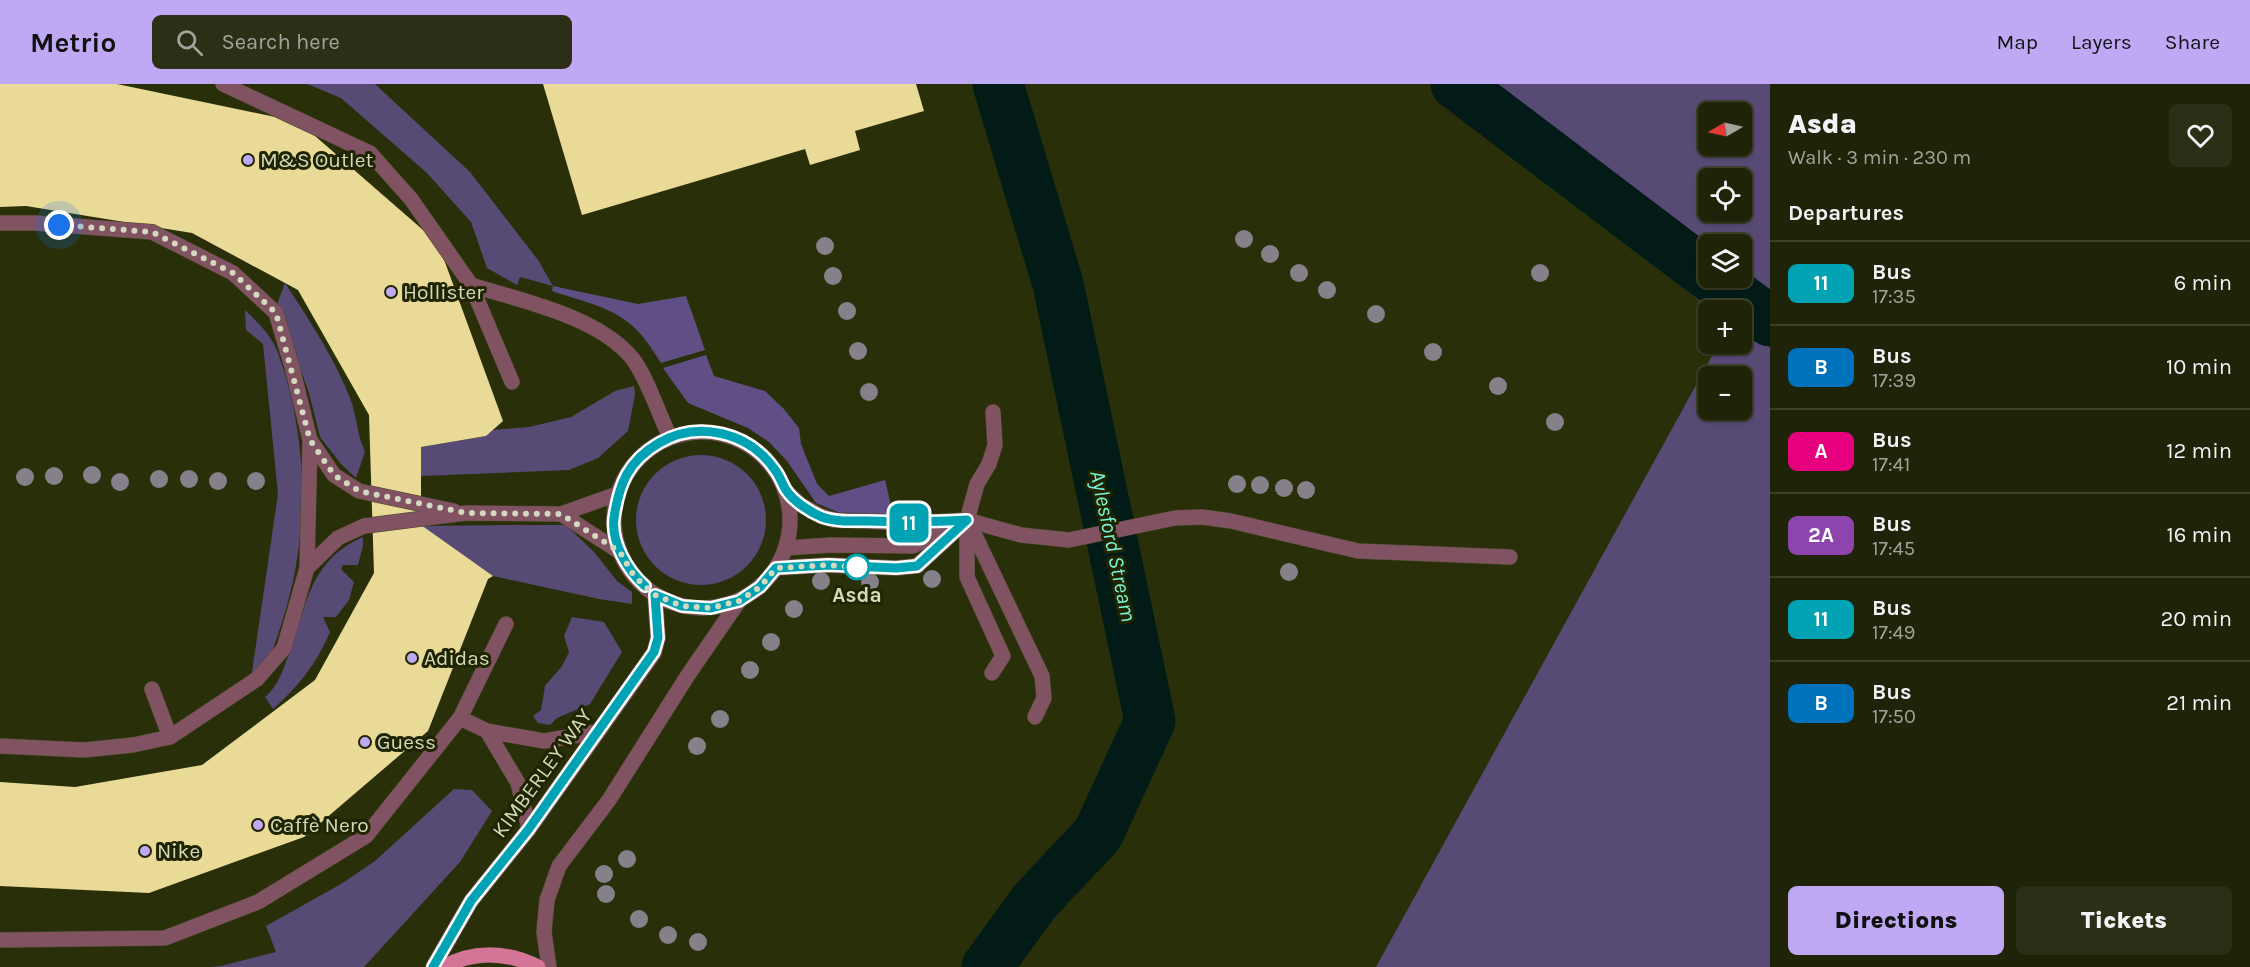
<!DOCTYPE html>
<html lang="en">
<head>
<meta charset="utf-8">
<style>
  body { margin:0; font-family:Karla,sans-serif; background:#2c2f15; color:#f1f3f6; height:100vh; display:flex; flex-direction:column; font-size:22px; white-space:nowrap }
  * { box-sizing:border-box; margin:0 }
  p { font-size:20px; color:#a1a49b }
  .icon { flex:none; width:33px; height:33px; fill:none; stroke:currentColor; stroke-width:2; stroke-linecap:round; stroke-linejoin:round }
  .map { position:relative; flex:1; overflow:hidden }
  .sheet { display:flex; flex-direction:column; background:#1f2307; width:480px }
  .sheet>* { flex:none }
  .badge { padding:0 12px; border-radius:9px; font-size:21px; line-height:39px }
  .needle { width:39px; rotate:261deg }
  .controls { position:absolute; left:1698px; top:18px; display:grid; gap:12px }
  .controls a { display:grid; place-items:center; width:54px; height:54px; border-radius:9px; background:#1f2307; box-shadow:0 2px 4px #0004,0 0 0 2px #3c4028; font-size:30px }
  .you { position:absolute; width:30px; height:30px; margin:-15px; border:4px solid #fff; border-radius:50%; background:#1a73e8; box-shadow:0 0 0 9px #1a73e833 }
  .map>.badge { position:absolute; translate:-50% -50%; box-shadow:0 0 0 3px #fff }
  h2 { padding:0 18px; font-size:22px; line-height:54px }
  .round { display:grid; place-items:center; flex:none; width:63px; height:63px; border-radius:9px; background:#2c2f15 }
  .overview { display:flex; align-items:center; justify-content:space-between; height:102px; padding:0 18px }
  h1 { font-size:28px; font-weight:800; line-height:45px }
  .action { display:flex; gap:12px; margin-top:auto; padding:12px 18px }
  .action a { flex:1; height:69px; border-radius:9px; background:#bfa9f4; color:#111; font-size:24px; font-weight:800; line-height:69px; text-align:center }
  .action a+a { background:#2c2f15; color:#f1f3f6 }
  ul { padding:0; list-style:none }
  li { display:flex; align-items:center; gap:18px; height:84px; padding:0 18px; border-top:2px solid #3c4028 }
  li div { flex:1 }
  li b { display:block; font-size:22px }
  li em { font-style:normal }
  li .badge { min-width:66px; font-weight:700; text-align:center }
  header { display:flex; align-items:center; gap:36px; box-sizing:border-box; height:84px; padding:0 30px; background:#bfa9f4; color:#111 }
  header strong { font-size:28px }
  nav { display:flex; gap:33px; margin-inline-start:auto; font-size:21px }
  .search { width:420px; height:54px; background:#2c2f15; display:flex; align-items:center; gap:15px; box-sizing:border-box; padding:0 21px; border-radius:9px; color:#a1a49b; font-size:22px }
  main { display:flex; flex:1; min-height:0 }
  .map>svg:first-child { display:block }
  .green { fill:#574a75; fill-rule:evenodd }
  .forest { fill:#604f85 }
  .lines { fill:none; stroke-linecap:round; stroke-linejoin:round }
  .river { stroke:#021b16; stroke-width:51 }
  .building { fill:#e9da97 }
  .lane-casing { stroke:#444a26; stroke-width:16 }
  .street-casing { stroke:#444a26; stroke-width:16 }
  .primary-casing { stroke:#444a26; stroke-width:16 }
  .lane { stroke:#815262; stroke-width:15 }
  .street { stroke:#815262; stroke-width:15 }
  .primary { stroke:#d47598; stroke-width:15 }
  .tree { fill:#85808a }
  .line-casing { stroke:#fff; stroke-width:14 }
  .line { stroke:#00a3b4; stroke-width:9 }
  .walk { stroke:#d3d9bf; stroke-width:6; stroke-dasharray:0 10.8 }
  .poi-dot { fill:#bfa9f4; stroke:#202500; stroke-width:2 }
  .stop-dot { fill:#fff; stroke:#00a3b4; stroke-width:3 }
  .labels { text-anchor:middle; dominant-baseline:central; stroke-width:6; stroke-linejoin:round; paint-order:stroke }
  .poi-label { font-size:21px; fill:#d3d9bf; stroke:#202500; text-anchor:start }
  .stop-label { font-size:21px; font-weight:bold; fill:#d3d9bf; stroke:#202500 }
  .street-label { font-size:21px; fill:#d3d9bf; stroke:#202500 }
  .water-label { font-size:22px; font-style:italic; fill:#77f2d7; stroke:#202500 }
</style>
</head>
<body>
<header>
<strong>Metrio</strong>
<div class="search"><svg class="icon" aria-label="search" viewBox="0 0 24 24"><circle cx="10" cy="10" r="6"/><path d="M15 15l6 6"/></svg>Search here</div>
<nav><a>Map</a><a>Layers</a><a>Share</a></nav>
</header>
<main>
<div class="map">
<svg width="1770" height="883" viewBox="0 0 1770 883">
  <rect width="100%" height="100%" fill="#292f09"/>
  <g class="green">
    <polygon points="307,0 375,0 470,88 538,176 553,202 520,193 517,201 487,184 471,138 427,89 341,14"/>
    <path d="M 1439,0 L 1770,0 L 1770,883 L 1376,883 L 1717,263 L 1717,260 L 1742,260 L 1742,226 L 1710,226 ZM 1742,28 L 1742,62 L 1708,62 L 1708,28 ZM 1742,94 L 1742,128 L 1708,128 L 1708,94 ZM 1708,160 L 1742,160 L 1742,194 L 1708,194 ZM 1742,292 L 1742,326 L 1708,326 L 1708,292 Z"/>
    <path d="M 285,199 C 308,234 335,275 350,314 C 357,332 357,351 365,368 L 356,394 L 341,380 L 320,353 L 309,309 L 277,220 Z"/>
    <path d="M 245,226 C 258,239 271,250 278,269 C 309,354 310,452 282,538 C 277,553 272,571 263,584 C 259,590 250,593 244,596 L 252,588 L 278,410 L 263,260 L 246,246 Z"/>
    <polygon points="634,302 635,311 628,347 598,374 569,386 421,392 421,363 486,352 492,346 529,343 571,333 615,307"/>
    <circle cx="701" cy="436" r="65"/>
    <polygon points="518,441 566,441 594,468 617,497 632,508 632,520 599,515 493,492 421,442"/>
    <path d="M 363,453 L 363,462 L 358,481 L 343,481 L 341,485 L 354,498 L 349,516 L 336,533 L 323,533 L 330,548 C 317,579 298,603 273,625 L 265,613 C 276,604 281,591 286,578 C 307,526 306,478 363,453 Z"/>
    <polygon points="572,533 604,538 622,568 590,620 557,634 550,641 538,639 533,632 541,626 545,602 562,582 569,568 564,552"/>
    <polygon points="454,705 472,706 492,727 460,778 364,883 209,883 221,882 276,868 266,842 341,800 375,777"/>
  </g>
  <g class="forest">
    <path d="M 553,202 L 638,220 L 686,212 L 705,266 L 661,279 C 652,265 643,250 629,239 C 608,222 578,216 552,207 Z"/>
    <polygon points="706,271 714,292 765,307 783,324 799,344 801,360 817,400 829,412 885,396 890,417 890,431 840,429 816,419 787,377 769,358 748,344 688,319 663,284"/>
  </g>
  <g class="lines">
    <g class="river">
      <polyline points="1456,0 1708,191"/>
      <polyline points="1712,194 1770,237"/>
      <polyline points="987,883 1035,817 1098,750 1150,637 1058,200 998,0"/>
    </g>
  </g>
  <g class="building">
    <polygon points="0,0 117,0 299,38 438,159 503,337 486,352 421,363 421,441 493,492 488,495 428,647 304,753 149,809 0,802 0,698 75,703 202,681 315,596 374,489 369,331 298,206 192,149 26,122 0,123"/>
    <polygon points="543,0 916,0 924,27 855,47 860,66 810,81 805,65 582,131"/>
  </g>
  <g class="lines">
    <defs>
      <g id="lane">
        <polyline points="223,0 370,69 411,115 471,201 512,298"/>
        <polyline points="0,139 35,139 152,148 233,189 276,229 292,283 310,356 307,484 284,564 257,595 170,653 133,661 84,666 0,662"/>
        <path d="M 471,201 C 522,217 597,232 632,274 C 647,293 659,331 670,353"/>
        <polyline points="310,356 334,391 359,407 454,427"/>
        <polyline points="787,408 801,421 821,432 834,436 911,439 967,436 1021,451 1069,456 1175,434 1202,433 1231,437 1358,467 1510,473"/>
        <polyline points="561,430 620,468"/>
        <polyline points="969,439 1042,592 1044,614 1035,633"/>
        <polyline points="786,464 831,461 913,462 951,444"/>
        <polyline points="307,484 338,454 364,442 466,429 561,430 617,410"/>
        <polyline points="776,484 828,481 896,484 917,482 967,436"/>
        <polyline points="992,589 1003,572 967,493 967,436 977,400 989,380 995,361 993,328"/>
        <polyline points="152,605 170,653"/>
        <polyline points="460,634 487,647 544,657 597,648"/>
        <polyline points="487,647 518,699 529,745"/>
        <polyline points="0,856 165,854 258,818 366,752 460,634 506,540"/>
      </g>
      <g id="street">
        <circle cx="702" cy="436" r="88"/>
        <polyline points="433,883 471,817 529,745 654,569 658,554 655,511"/>
        <polyline points="549,883 544,848 547,816 559,782 609,716 688,591 739,517"/>
      </g>
      <path id="primary" d="M 444,883 C 474,866 508,868 538,883"/>
    </defs>
    <use href="#lane" class="lane-casing"/>
    <use href="#street" class="street-casing"/>
    <use href="#primary" class="primary-casing"/>
    <use href="#lane" class="lane"/>
    <use href="#street" class="street"/>
    <use href="#primary" class="primary"/>
  </g>
  <g class="tree">
    <circle cx="1244" cy="155" r="9"/>
    <circle cx="825" cy="162" r="9"/>
    <circle cx="1270" cy="170" r="9"/>
    <circle cx="1299" cy="189" r="9"/>
    <circle cx="1540" cy="189" r="9"/>
    <circle cx="833" cy="192" r="9"/>
    <circle cx="1327" cy="206" r="9"/>
    <circle cx="847" cy="227" r="9"/>
    <circle cx="1376" cy="230" r="9"/>
    <circle cx="858" cy="267" r="9"/>
    <circle cx="1433" cy="268" r="9"/>
    <circle cx="1498" cy="302" r="9"/>
    <circle cx="869" cy="308" r="9"/>
    <circle cx="1555" cy="338" r="9"/>
    <circle cx="92" cy="391" r="9"/>
    <circle cx="54" cy="392" r="9"/>
    <circle cx="25" cy="393" r="9"/>
    <circle cx="159" cy="395" r="9"/>
    <circle cx="189" cy="395" r="9"/>
    <circle cx="218" cy="397" r="9"/>
    <circle cx="256" cy="397" r="9"/>
    <circle cx="120" cy="398" r="9"/>
    <circle cx="1237" cy="400" r="9"/>
    <circle cx="1260" cy="401" r="9"/>
    <circle cx="1284" cy="404" r="9"/>
    <circle cx="1306" cy="406" r="9"/>
    <circle cx="1289" cy="488" r="9"/>
    <circle cx="932" cy="495" r="9"/>
    <circle cx="821" cy="497" r="9"/>
    <circle cx="870" cy="498" r="9"/>
    <circle cx="794" cy="525" r="9"/>
    <circle cx="771" cy="558" r="9"/>
    <circle cx="750" cy="586" r="9"/>
    <circle cx="720" cy="635" r="9"/>
    <circle cx="697" cy="662" r="9"/>
    <circle cx="627" cy="775" r="9"/>
    <circle cx="604" cy="790" r="9"/>
    <circle cx="606" cy="810" r="9"/>
    <circle cx="639" cy="835" r="9"/>
    <circle cx="668" cy="851" r="9"/>
    <circle cx="698" cy="858" r="9"/>
  </g>
  <g class="lines">
    <defs>
      <path id="line" d="M 433,883 L 471,817 L 528,746 L 654,568 L 658,554 L 655,511 L 682,522 L 711,524 L 739,517 L 760,503 L 776,484 L 828,481 L 896,484 L 917,482 L 967,436 C 934,438 901,438 867,437 C 852,437 836,438 822,433 C 810,428 793,417 786,406 C 782,400 780,392 775,386 C 749,348 698,336 659,359 C 628,377 619,400 614,434 C 611,458 627,486 645,502"/>
    </defs>
    <use href="#line" class="line-casing"/>
    <use href="#line" class="line"/>
    <polyline class="walk" points="59,141 152,148 233,189 276,229 310,356 334,391 359,407 466,429 561,430 620,468 634,492 655,511 682,522 711,524 739,517 760,503 776,484 828,481 857,483"/>
  </g>
  <g class="poi-dot">
    <circle cx="248" cy="76" r="6"/>
    <circle cx="391" cy="208" r="6"/>
    <circle cx="412" cy="574" r="6"/>
    <circle cx="365" cy="658" r="6"/>
    <circle cx="258" cy="741" r="6"/>
    <circle cx="145" cy="767" r="6"/>
  </g>
  <circle class="stop-dot" cx="857" cy="483" r="12"/>
  <g class="labels">
    <g class="poi-label">
      <text x="260" y="76">M&amp;S Outlet</text>
      <text x="403" y="208">Hollister</text>
      <text x="424" y="574">Adidas</text>
      <text x="377" y="658">Guess</text>
      <text x="270" y="741">Caffè Nero</text>
      <text x="157" y="767">Nike</text>
    </g>
    <g class="stop-label">
      <text x="857" y="511">Asda</text>
    </g>
    <g class="street-label">
      <text transform="translate(542 689) rotate(-54)">KIMBERLEY WAY</text>
    </g>
    <g class="water-label">
      <text transform="translate(1113 462) rotate(78)">Aylesford Stream</text>
    </g>
  </g>
</svg>
<div class="controls">
<a><svg class="needle" viewBox="-14 -14 28 28"><path d="M0-13l5 13h-10z" fill="#e53935"/><path d="M0 13l5-13h-10z" fill="#a1a49b"/></svg></a>
<a><svg class="icon" aria-label="locate" viewBox="0 0 24 24"><circle cx="12" cy="12" r="6"/><path d="M12 2v4M12 18v4M2 12h4M18 12h4"/></svg></a>
<a><svg class="icon" aria-label="layers" viewBox="0 0 24 24"><path d="M12 4l9 5-9 5-9-5zM3 14l9 5 9-5"/></svg></a>
<a>+</a>
<a>−</a>
</div>
<div class="you" style="left:59px;top:141px"></div>
<b class="badge" style="left:909px;top:439px;background:#00a3b4;color:#fff">11</b>
</div>
<section class="sheet">
<div class="overview"><div><h1>Asda</h1><p>Walk · 3 min · 230 m</p></div><a class="round"><svg class="icon" aria-label="heart" viewBox="0 0 24 24"><path d="M12 20l-8-8c-3-5 5-10 8-4 3-6 11-1 8 4z"/></svg></a></div>
<h2>Departures</h2>
<ul>
<li><span class="badge" style="background:#00a3b4;color:#fff">11</span><div><b>Bus</b><p>17:35</p></div><em>6 min</em></li>
<li><span class="badge" style="background:#0072bc;color:#fff">B</span><div><b>Bus</b><p>17:39</p></div><em>10 min</em></li>
<li><span class="badge" style="background:#e6007e;color:#fff">A</span><div><b>Bus</b><p>17:41</p></div><em>12 min</em></li>
<li><span class="badge" style="background:#8e44ad;color:#fff">2A</span><div><b>Bus</b><p>17:45</p></div><em>16 min</em></li>
<li><span class="badge" style="background:#00a3b4;color:#fff">11</span><div><b>Bus</b><p>17:49</p></div><em>20 min</em></li>
<li><span class="badge" style="background:#0072bc;color:#fff">B</span><div><b>Bus</b><p>17:50</p></div><em>21 min</em></li>
</ul>
<div class="action"><a>Directions</a><a>Tickets</a></div>
</section>
</main>
</body>
</html>
